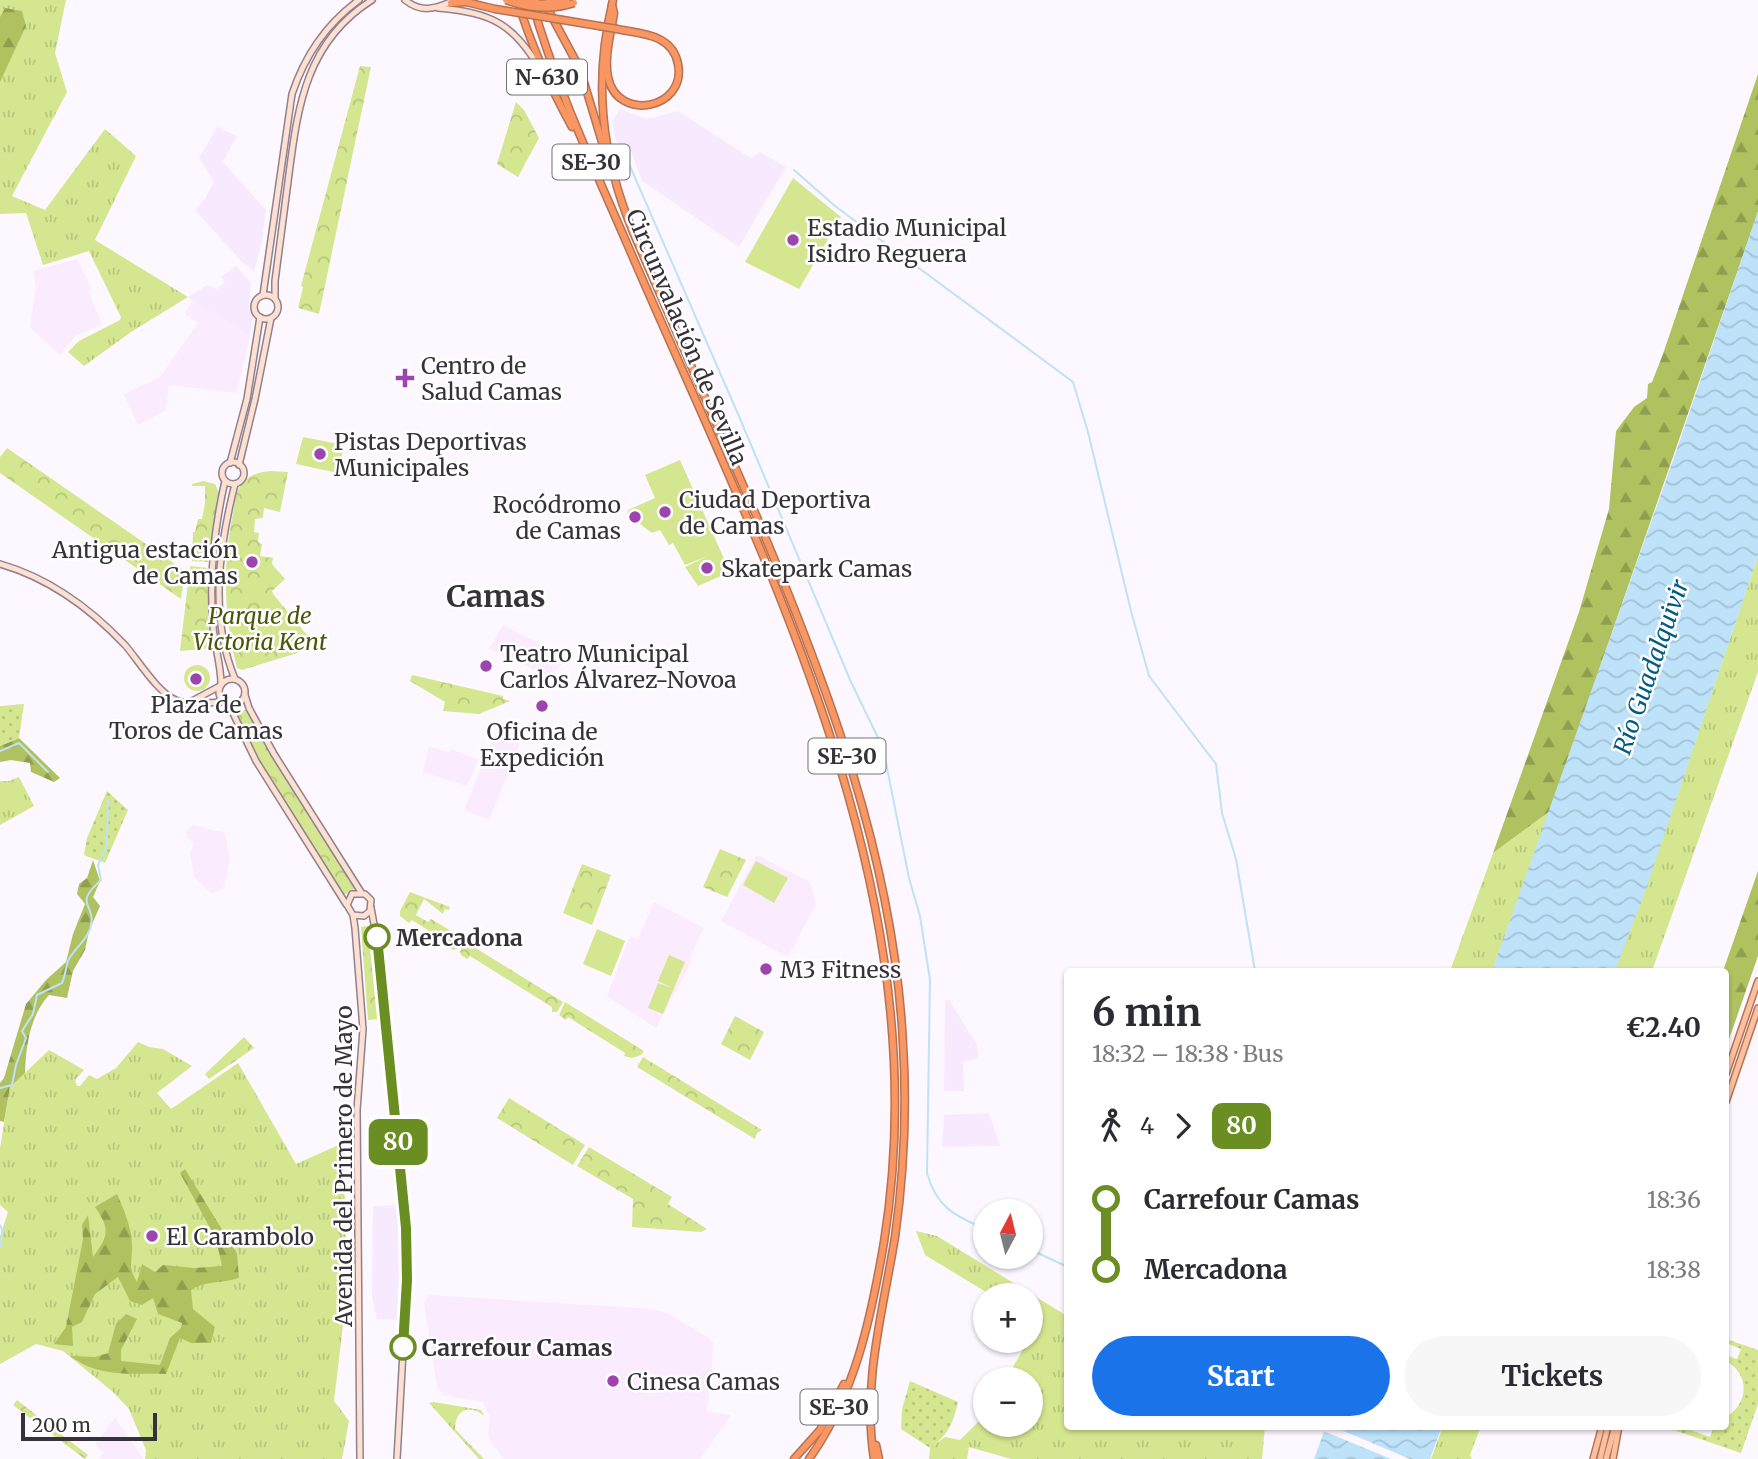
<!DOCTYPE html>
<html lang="en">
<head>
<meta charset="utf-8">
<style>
  body { margin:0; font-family:Merriweather,serif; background:#f7f7f7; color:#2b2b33; height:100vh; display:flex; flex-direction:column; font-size:26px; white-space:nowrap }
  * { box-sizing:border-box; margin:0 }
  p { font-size:23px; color:#7c7c81 }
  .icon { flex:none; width:38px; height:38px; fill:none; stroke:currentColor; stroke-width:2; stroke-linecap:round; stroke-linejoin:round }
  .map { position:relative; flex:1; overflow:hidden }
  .panel { position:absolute; left:1064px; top:968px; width:665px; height:462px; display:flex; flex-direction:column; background:#fff; border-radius:7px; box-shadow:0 2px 5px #0004 }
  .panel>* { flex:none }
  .badge { padding:0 14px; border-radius:10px; font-size:24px; line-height:46px }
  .needle { width:46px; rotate:7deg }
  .fabs { position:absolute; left:973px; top:1199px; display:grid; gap:14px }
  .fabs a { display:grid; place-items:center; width:70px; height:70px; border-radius:50%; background:#fff; box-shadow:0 2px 5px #0004; font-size:35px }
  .scale { position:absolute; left:21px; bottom:18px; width:136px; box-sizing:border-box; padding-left:7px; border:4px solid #373239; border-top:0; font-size:19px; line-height:24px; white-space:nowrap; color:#373239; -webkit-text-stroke:5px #fff; paint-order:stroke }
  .map>.badge { position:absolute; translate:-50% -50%; box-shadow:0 0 0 4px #fff }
  .legs { display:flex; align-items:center; gap:10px; height:77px; padding:0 28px; font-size:23px }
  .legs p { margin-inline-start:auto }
  .overview { display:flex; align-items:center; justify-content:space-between; height:119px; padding:0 28px }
  h1 { font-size:38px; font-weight:700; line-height:52px }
  .cta { display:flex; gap:14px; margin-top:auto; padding:14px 28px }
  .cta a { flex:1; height:80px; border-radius:42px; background:#1a73e8; color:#fff; font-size:28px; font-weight:700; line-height:80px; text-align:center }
  .cta a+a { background:#f7f7f7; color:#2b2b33 }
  ul { padding:0 28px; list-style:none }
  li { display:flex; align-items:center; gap:24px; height:70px; font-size:26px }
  li i { display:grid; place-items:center; width:10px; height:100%; margin:0 9px; background:currentColor }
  li i::after { content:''; width:18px; height:18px; margin:-9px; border:5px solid; border-radius:50%; background:#fff }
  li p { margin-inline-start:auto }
  li:first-child i { background:linear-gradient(#0000 50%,currentColor 0) }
  li:last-child i { background:linear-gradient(currentColor 50%,#0000 0) }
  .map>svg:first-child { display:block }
  .built { fill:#faebff }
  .industrial { fill:#f7eafe }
  .grass { fill:url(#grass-tufts) }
  .forest { fill:url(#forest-firs) }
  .park { fill:url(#park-crowns) }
  .garden { fill:url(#garden-dots) }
  .pitch { fill:#d5e690 }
  .water { fill:url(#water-waves) }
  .pier { fill:#fdf7ff }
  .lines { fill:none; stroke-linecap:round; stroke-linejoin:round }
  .stream { stroke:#bde2f9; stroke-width:2 }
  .secondary-casing { stroke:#8e8292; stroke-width:8 }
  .primary-casing { stroke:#b57353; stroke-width:8 }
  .highway-casing { stroke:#b57353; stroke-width:9 }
  .secondary { stroke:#fde0d0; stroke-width:5 }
  .primary { stroke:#fbc0a0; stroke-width:5 }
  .highway { stroke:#f99661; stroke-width:6 }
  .highway-bridge-casing { stroke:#b57353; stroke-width:9; stroke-linecap:butt }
  .highway-bridge { stroke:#f99661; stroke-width:6 }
  .line-1-casing { stroke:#fff; stroke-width:16 }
  .line-1 { stroke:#6b8e23; stroke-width:10 }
  .poi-dot { fill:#9e44ae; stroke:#fff; stroke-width:2.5 }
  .stop-1-dot { fill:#fff; stroke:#6b8e23; stroke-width:3.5 }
  .labels { text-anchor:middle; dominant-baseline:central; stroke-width:5; stroke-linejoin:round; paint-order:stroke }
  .shield { fill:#fff; stroke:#737074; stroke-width:2 }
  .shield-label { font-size:21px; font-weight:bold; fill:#373239 }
  .poi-label { font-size:23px; fill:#373239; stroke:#fff; text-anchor:start }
  .street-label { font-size:23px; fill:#373239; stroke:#fff }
  .park-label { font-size:23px; font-style:italic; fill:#4b560b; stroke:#fff }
  .stop-label { font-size:23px; font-weight:bold; fill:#373239; stroke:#fff; text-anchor:start }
  .water-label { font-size:24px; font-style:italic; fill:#025b80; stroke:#fff }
  .district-label { font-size:30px; font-weight:bold; fill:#373239; stroke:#fff }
</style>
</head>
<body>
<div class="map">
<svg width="1758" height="1459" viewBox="0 0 1758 1459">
  <defs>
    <pattern id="grass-tufts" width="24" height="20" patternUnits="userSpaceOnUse" patternTransform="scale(1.75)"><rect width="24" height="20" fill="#d5e690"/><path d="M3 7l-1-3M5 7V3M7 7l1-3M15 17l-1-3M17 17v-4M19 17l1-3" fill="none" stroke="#b7c67d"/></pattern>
    <pattern id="forest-firs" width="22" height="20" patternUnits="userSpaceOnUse" patternTransform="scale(1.75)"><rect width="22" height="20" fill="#b0c25f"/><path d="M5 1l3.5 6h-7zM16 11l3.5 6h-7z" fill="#909e4f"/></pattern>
    <pattern id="park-crowns" width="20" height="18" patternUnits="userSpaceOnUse" patternTransform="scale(1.75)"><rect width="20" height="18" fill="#d5e690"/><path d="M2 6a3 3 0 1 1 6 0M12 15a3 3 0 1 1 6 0" fill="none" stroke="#b7c67d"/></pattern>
    <pattern id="garden-dots" width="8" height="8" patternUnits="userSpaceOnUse" patternTransform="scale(1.75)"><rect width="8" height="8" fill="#d5e690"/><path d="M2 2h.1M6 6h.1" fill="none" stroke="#b7c67d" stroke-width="1.8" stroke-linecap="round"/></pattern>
    <pattern id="water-waves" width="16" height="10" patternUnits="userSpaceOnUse" patternTransform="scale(1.75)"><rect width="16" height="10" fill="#bde2f9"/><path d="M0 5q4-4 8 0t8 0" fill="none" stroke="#a3c2d6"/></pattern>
  </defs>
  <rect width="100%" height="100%" fill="#fdf7ff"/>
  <g class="built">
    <polygon points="77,259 92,290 88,291 102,324 75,336 60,355 30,327 36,288 34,271"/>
    <polygon points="193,300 250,336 237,393 169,385 166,410 138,425 124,394 160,377 198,323 185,314"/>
    <polygon points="503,625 569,658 549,676 489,649"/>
    <polygon points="495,734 520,744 489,820 464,810"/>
    <polygon points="429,747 449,752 451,749 478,760 467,786 423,772"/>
    <polygon points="193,825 225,833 230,859 226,878 223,888 212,894 194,877 190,853 194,843 186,837 186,831"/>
    <polygon points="757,855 810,882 816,904 788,957 721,921"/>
    <polygon points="654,902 704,928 689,959 692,961 656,1028 607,996 630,936 638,939"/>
    <polygon points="430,1295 654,1309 667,1313 709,1338 714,1344 707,1412 731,1415 700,1459 504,1459 491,1442 488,1434 490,1417 483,1402 443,1395 437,1386 424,1302"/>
    <polygon points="115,1418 143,1458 143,1459 99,1459 104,1453 95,1444"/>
  </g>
  <g class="industrial">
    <polygon points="620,109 647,119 678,111 751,158 760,152 786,167 739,247 642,181 631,151 616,141 612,122"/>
    <polygon points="217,127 237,136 223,162 266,210 262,242 254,271 243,263 195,210 205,199 214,181 199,158"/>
    <polygon points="236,266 251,283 249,309 253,315 250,336 188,297 207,285 217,289 225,282 221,277"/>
    <polygon points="949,1000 977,1045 979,1058 963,1062 964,1091 944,1091 945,1001"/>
    <polygon points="989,1113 1000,1146 942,1147 944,1115"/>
    <polygon points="401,1205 404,1255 401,1320 377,1319 372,1297 373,1206"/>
  </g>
  <g class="grass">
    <polygon points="0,0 66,0 55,53 67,92 12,196 45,210 105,129 136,156 95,240 188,297 131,332 84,366 68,352 79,341 120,320 121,317 89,251 43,265 26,213 0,214"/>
    <polygon points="1758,556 1758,672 1652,971 1614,971 1660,846"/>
    <polygon points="19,777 34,806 0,825 0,781 9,781"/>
    <polygon points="1550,811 1492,971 1450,971 1493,853"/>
    <polygon points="138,1042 149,1047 163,1049 192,1066 157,1093 171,1109 238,1063 296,1164 343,1143 347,1291 334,1401 349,1421 342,1459 145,1459 146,1450 129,1409 113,1392 63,1351 36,1344 0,1364 0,1236 8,1212 0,1205 0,1148 10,1087 49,1050 84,1070 75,1080 77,1086 80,1086 89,1075 97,1079 116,1068"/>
    <polygon points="916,1231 937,1236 1067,1316 1068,1426 1265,1426 1262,1459 1011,1459 969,1447 967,1459 929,1459 930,1448 945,1437 960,1440 985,1415 985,1424 1031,1424 1031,1379 1006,1379 1028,1341 1031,1340 1033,1332 1031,1295 991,1295 925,1255"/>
    <path d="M 434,1402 L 481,1410 L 484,1416 C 470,1404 455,1409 455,1429 L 484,1459 L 479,1459 L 429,1403 Z"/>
    <polygon points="1443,1426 1481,1426 1470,1455 1472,1459 1431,1459"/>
  </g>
  <g class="forest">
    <polygon points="5,8 22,11 26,26 0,82 0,17"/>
    <polygon points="1758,74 1758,212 1550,811 1493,853 1579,612 1609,509 1616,431 1634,407 1647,398 1648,384 1652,382 1663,354"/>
    <polygon points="19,738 60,778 54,782 31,772 30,763 11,760 0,762 0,746"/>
    <path d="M 93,860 L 100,881 L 93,897 L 100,906 L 89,931 L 85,950 L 73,971 L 67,998 L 49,995 C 30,1016 26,1045 25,1073 L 10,1087 L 4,1122 L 0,1121 L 0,1083 L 4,1078 L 26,1004 L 46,980 L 66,962 L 73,934 L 85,904 L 77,894 L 79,884 L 87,878 Z"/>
    <polygon points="1758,871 1758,956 1726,1048 1726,971 1723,971"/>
    <path d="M 185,1169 L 237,1254 L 239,1278 C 220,1284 206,1280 191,1290 L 193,1309 L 215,1327 L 211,1343 L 191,1343 L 180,1338 L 166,1374 C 133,1373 97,1378 71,1356 L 95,1357 L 108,1353 L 116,1324 L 126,1314 L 137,1319 L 121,1350 L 121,1361 L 160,1365 L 170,1338 L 181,1328 L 182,1323 L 158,1314 L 153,1298 L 142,1305 L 130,1301 L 118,1277 L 95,1294 L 82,1322 L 72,1327 L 73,1346 L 54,1344 L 66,1327 L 83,1239 L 82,1225 L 88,1215 L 93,1257 C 109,1235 110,1229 95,1207 L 117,1194 C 124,1210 131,1226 132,1244 C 133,1261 127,1266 137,1282 L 142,1264 L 155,1272 L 163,1265 L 194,1268 L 222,1266 L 216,1239 L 180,1173 Z"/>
  </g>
  <g class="park">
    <polygon points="360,66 371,67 319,314 298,308 303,287 301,286"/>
    <polygon points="516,102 524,110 539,138 518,177 497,164"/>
    <polygon points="7,448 185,571 181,599 0,473 0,457"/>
    <path d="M 271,471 L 288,472 L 280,512 L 264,508 L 263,518 L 255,519 L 254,532 L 259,533 L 258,542 L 262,544 L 260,556 L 273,558 L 272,564 L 285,579 L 272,591 L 273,594 L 317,647 L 242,670 L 237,668 C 224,617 222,566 233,513 C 235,503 235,491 243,483 C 250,474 260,472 271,471 Z"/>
    <polygon points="203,481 215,484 219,493 208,562 192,561 193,532 195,532 198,519 202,519 205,503 205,486 192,486 192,484"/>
    <polygon points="190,566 208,568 209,612 213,648 180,651"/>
    <polygon points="412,675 503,696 503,699 510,701 479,714 443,711 445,702 410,681"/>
    <polygon points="247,709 267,748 356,888 344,895 267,775 235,714"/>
    <polygon points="720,849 746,860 727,897 703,887"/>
    <polygon points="582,864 611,875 592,925 563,913"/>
    <polygon points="410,892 450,907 449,910 445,909 443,914 424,899 416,915 428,922 431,919 463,938 457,949 453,950 450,948 451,945 412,920 409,923 400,916 400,911"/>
    <polygon points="372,925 381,1019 368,1020 361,927"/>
    <polygon points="464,941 563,1002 557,1012 552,1012 552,1007 470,956 467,959 461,955 460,952"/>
    <polygon points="565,1002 644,1051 641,1055 632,1058 624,1056 625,1053 568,1017 566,1020 559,1015"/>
    <polygon points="735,1016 764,1032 750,1060 721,1044"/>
    <polygon points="244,1037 254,1048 209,1079 205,1074"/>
    <polygon points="643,1057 762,1130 757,1133 755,1139 637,1067"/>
    <polygon points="509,1098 585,1145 573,1165 497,1118"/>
    <polygon points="589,1147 672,1197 668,1204 707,1229 701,1232 632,1227 633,1199 577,1166"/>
    <polygon points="17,1400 88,1455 85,1459 13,1405"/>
  </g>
  <g class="garden">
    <polygon points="24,704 19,738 0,746 0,706"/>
    <polygon points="107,791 128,810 105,863 84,855 87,838"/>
    <path d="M 1726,1339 L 1758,1350 L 1758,1404 L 1741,1453 L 1662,1426 L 1688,1426 L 1687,1429 L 1710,1437 L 1714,1427 L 1712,1426 L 1726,1426 L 1726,1417 C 1749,1404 1750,1374 1726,1361 L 1728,1356 L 1737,1359 L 1741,1349 L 1726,1343 Z"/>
    <path d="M 910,1381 L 958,1402 C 953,1424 948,1435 930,1448 L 901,1429 L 902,1409 Z"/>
  </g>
  <g class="pitch">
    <polygon points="793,178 841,217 799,289 745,262"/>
    <polygon points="303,437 344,445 338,473 296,464"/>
    <polygon points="680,460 730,572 698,586 685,567 708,556 685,565 673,543 669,545 660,530 652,533 627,514 628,510 655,498 645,475"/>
    <circle cx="197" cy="678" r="13"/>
    <polygon points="756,861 788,878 774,903 743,885"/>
    <polygon points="597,929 625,941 611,976 583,964"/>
    <polygon points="669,955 685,962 663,1014 648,1008 658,983 672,988 658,981"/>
  </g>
  <g class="water">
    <polygon points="1758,211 1758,556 1645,892 1615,971 1492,971 1677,449"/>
    <polygon points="1326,1426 1442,1426 1430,1459 1314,1459"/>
  </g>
  <polygon class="pier" points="1323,1426 1332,1426 1410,1459 1391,1459 1321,1430"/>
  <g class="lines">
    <g class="stream">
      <path d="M 626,157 L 738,414 L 851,682 L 883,748 L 909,878 L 920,916 L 930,980 L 927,1173 C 936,1207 955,1216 985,1229"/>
      <polyline points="794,170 835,206 1073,382 1088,432 1131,611 1149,676 1216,764 1222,813 1236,859 1255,971"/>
      <polyline points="0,751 19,743 48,772"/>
      <path d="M 0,1088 L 12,1085 L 16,1065 L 26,1038 L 22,1031 L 33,1014 L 37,995 L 62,983 C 65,976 66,968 68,961 C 73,950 86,941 90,929 C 98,902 71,907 101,880 L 98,865 L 107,845 L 108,800"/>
      <polyline points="0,1225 3,1232 0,1246"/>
      <polyline points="1031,1250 1068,1267"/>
    </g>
    <defs>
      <g id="secondary">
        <path d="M 405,0 C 421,13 435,9 453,1"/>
        <path d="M 438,8 C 494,13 513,24 542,72"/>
        <circle cx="266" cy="307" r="12"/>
        <path d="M 263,295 L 292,94 C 305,55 326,24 359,0"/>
        <path d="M 275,298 L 275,281 C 280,245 284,210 289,174 C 298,104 307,41 372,0"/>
        <circle cx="233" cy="473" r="11"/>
        <polyline points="230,463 247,399 260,317"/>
        <polyline points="239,465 255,399 271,318"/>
        <path d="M 235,484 C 219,547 209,617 235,679"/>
        <path d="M 0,564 C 49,578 90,608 125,645 C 138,660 158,693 176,700 C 190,707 209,702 224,702"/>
        <circle cx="232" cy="692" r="13"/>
        <path d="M 221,684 C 221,664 214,645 213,625 C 209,576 214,529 225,481"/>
        <polyline points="245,695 249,708 274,754 361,892"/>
        <polyline points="192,701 220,686"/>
        <polyline points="229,705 256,761 346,904"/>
        <polyline points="371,908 380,956 406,1228 407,1280 397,1459"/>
        <polyline points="353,915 364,916 370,911 371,900 365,894 352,894 347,905 353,915 355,928 363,1029 357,1110 360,1459"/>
      </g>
      <g id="primary">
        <polyline points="1726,1074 1758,981"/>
        <polyline points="1726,1102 1758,1008"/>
        <polyline points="1593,1459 1602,1426"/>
        <polyline points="1600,1459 1608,1426"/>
        <polyline points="1606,1459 1615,1426"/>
        <polyline points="1613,1459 1619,1426"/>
      </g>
      <g id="highway">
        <polyline points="543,0 580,69 602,142"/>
        <path d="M 613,0 C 593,83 601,154 633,232 C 674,327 715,421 756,515 C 827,684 894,859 903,1044 C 907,1108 904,1173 895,1237 C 883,1311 862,1383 874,1459"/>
        <path d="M 518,2 C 531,45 550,87 572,127"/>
        <path d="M 532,2 C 556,87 593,165 628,246 C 763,560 941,889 884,1242 C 871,1318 855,1395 809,1459"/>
        <polyline points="451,3 466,2 495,9"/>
        <path d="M 612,5 L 614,13 C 611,33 604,57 608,77 C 617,123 687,109 678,64 C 676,53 669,44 659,39 C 647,33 631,32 617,29"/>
        <polyline points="563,20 599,26"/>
        <polyline points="876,1445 879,1459"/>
        <polyline points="794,1459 820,1430 844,1384"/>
      </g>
    </defs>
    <use href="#secondary" class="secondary-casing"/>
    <use href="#primary" class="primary-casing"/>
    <use href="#highway" class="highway-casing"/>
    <use href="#secondary" class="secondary"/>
    <use href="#primary" class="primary"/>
    <use href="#highway" class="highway"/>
    <defs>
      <g id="highway-bridge">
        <path d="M 506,0 C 528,8 551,11 574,3"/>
        <polyline points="520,0 542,4 567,0"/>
        <polyline points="495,9 563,20"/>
        <polyline points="599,26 617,29"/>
      </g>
    </defs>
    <use href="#highway-bridge" class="highway-bridge-casing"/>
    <use href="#highway-bridge" class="highway-bridge"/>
  </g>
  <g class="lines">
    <defs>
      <polyline id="line-1" points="377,937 406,1228 407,1280 403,1347"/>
    </defs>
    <use href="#line-1" class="line-1-casing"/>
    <use href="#line-1" class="line-1"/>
  </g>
  <g class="poi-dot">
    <circle cx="793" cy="240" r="7"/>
    <path d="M401.5 367.5h7v7h7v7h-7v7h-7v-7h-7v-7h7z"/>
    <circle cx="320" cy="454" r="7"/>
    <circle cx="665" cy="512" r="7"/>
    <circle cx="635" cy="517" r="7"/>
    <circle cx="252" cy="562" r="7"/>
    <circle cx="707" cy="568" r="7"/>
    <circle cx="486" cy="666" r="7"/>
    <circle cx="196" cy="679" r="7"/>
    <circle cx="542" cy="706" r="7"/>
    <circle cx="766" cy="969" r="7"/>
    <circle cx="152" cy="1236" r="7"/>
    <circle cx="613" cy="1381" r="7"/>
  </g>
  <g class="stop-1-dot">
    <circle cx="377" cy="937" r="12"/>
    <circle cx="403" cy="1347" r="12"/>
  </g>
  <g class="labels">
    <g class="shield">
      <rect x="507" y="59.5" width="80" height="35" rx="5"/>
      <rect x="552.5" y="144.5" width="77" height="35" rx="5"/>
      <rect x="808.5" y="738.5" width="77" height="35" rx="5"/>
      <rect x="800.5" y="1389.5" width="77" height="35" rx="5"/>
    </g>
    <g class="shield-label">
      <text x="547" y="77">N-630</text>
      <text x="591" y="162">SE-30</text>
      <text x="847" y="756">SE-30</text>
      <text x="839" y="1407">SE-30</text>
    </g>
    <g class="poi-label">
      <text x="807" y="227">Estadio Municipal<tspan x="807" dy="26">Isidro Reguera</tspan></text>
      <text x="421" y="365">Centro de<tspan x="421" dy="26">Salud Camas</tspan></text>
      <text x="334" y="441">Pistas Deportivas<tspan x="334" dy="26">Municipales</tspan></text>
      <text x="679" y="499">Ciudad Deportiva<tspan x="679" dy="26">de Camas</tspan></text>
      <text x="621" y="504" text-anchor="end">Rocódromo<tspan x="621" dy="26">de Camas</tspan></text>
      <text x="238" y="549" text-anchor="end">Antigua estación<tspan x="238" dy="26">de Camas</tspan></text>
      <text x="721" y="568">Skatepark Camas</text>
      <text x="500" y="653">Teatro Municipal<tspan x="500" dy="26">Carlos Álvarez-Novoa</tspan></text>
      <text x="196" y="704" text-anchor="middle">Plaza de<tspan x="196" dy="26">Toros de Camas</tspan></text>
      <text x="542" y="731" text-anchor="middle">Oficina de<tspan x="542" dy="26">Expedición</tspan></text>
      <text x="780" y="969">M3 Fitness</text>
      <text x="166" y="1236">El Carambolo</text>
      <text x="627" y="1381">Cinesa Camas</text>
    </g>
    <g class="street-label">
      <text transform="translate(687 337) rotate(67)">Circunvalación de Sevilla</text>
      <text transform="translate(343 1166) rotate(-90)">Avenida del Primero de Mayo</text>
    </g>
    <g class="park-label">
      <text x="260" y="615">Parque de<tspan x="260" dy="26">Victoria Kent</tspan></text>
    </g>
    <g class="stop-label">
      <text x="396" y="937">Mercadona</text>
      <text x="422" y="1347">Carrefour Camas</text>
    </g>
    <g class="water-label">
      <text transform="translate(1651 667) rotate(-71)">Río Guadalquivir</text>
    </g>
    <g class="district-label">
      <text x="496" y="596">Camas</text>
    </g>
  </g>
</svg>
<div class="fabs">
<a><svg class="needle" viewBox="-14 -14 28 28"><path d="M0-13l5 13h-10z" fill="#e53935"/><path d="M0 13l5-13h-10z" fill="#7c7c81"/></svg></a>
<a>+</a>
<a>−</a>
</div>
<div class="scale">200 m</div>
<b class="badge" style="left:398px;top:1142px;background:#6b8e23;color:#fff">80</b>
<section class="panel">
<div class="overview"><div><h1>6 min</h1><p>18:32 – 18:38 · Bus</p></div><b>€2.40</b></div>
<div class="legs"><svg class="icon" aria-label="walk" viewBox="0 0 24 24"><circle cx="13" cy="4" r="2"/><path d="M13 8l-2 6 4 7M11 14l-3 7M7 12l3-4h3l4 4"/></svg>4<svg class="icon" aria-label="forward" viewBox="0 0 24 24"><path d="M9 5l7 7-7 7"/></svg><b class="badge" style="background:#6b8e23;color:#fff">80</b></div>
<ul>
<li><i style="color:#6b8e23"></i><b>Carrefour Camas</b><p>18:36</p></li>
<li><i style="color:#6b8e23"></i><b>Mercadona</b><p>18:38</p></li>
</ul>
<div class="cta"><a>Start</a><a>Tickets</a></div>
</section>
</div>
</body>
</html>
